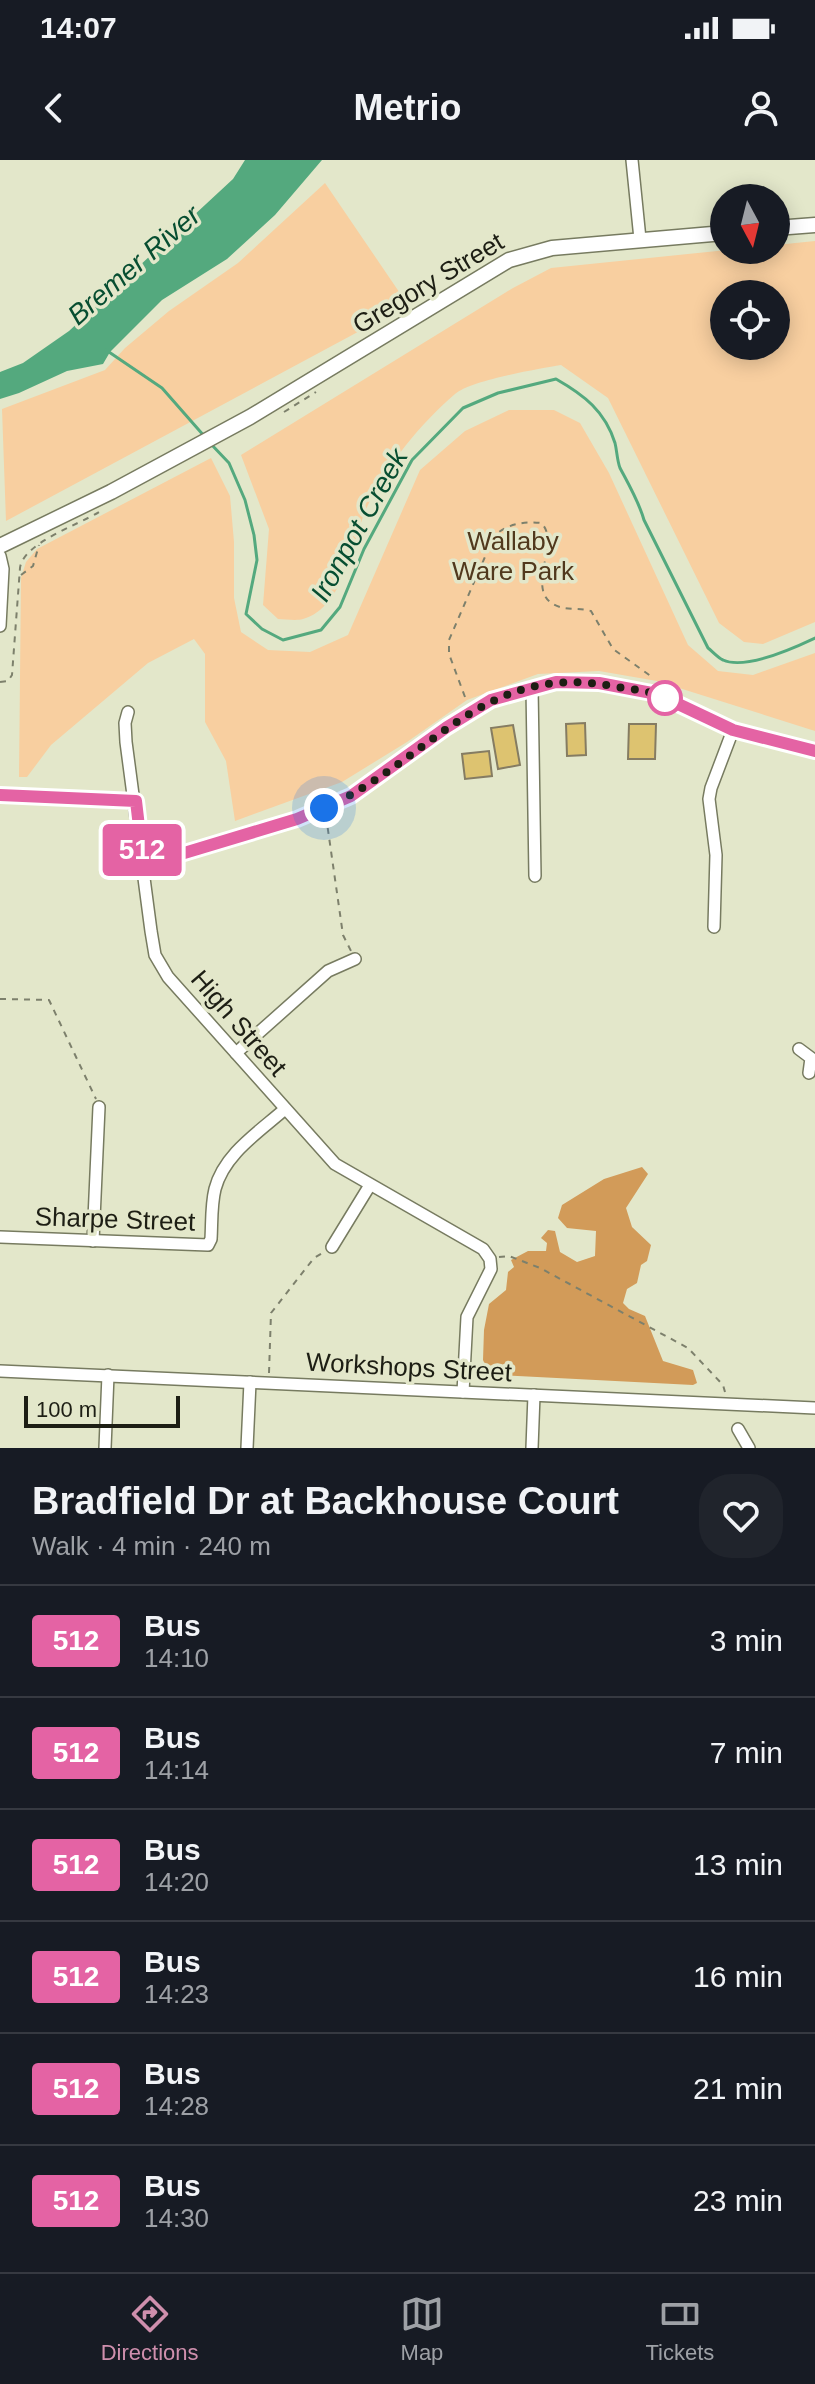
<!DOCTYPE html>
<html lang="en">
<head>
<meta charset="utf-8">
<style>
  body { margin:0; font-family:Arial,sans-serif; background:#20242c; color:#f1f3f6; height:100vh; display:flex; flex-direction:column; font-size:30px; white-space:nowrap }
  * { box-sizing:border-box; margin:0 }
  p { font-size:26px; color:#9ea1a6 }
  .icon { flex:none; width:44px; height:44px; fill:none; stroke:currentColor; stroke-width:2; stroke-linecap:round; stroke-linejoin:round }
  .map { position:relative; height:1288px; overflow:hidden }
  .sheet { display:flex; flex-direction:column; background:#171b24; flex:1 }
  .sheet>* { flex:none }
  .badge { padding:0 16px; border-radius:6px; font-size:28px; line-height:52px }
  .needle { width:52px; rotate:173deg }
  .controls { position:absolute; left:710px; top:24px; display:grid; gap:16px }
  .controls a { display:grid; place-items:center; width:80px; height:80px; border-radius:50%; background:#171b24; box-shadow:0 4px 20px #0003; font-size:40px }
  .scale { position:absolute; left:24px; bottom:20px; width:156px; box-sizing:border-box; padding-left:8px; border:4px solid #1d1e14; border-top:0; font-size:22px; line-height:28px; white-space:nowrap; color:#1d1e14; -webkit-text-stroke:6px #e3e7ca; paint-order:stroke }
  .you { position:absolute; width:40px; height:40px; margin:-20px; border:6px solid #fff; border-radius:50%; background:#1a73e8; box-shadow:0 0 0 12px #1a73e833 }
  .map>.badge { position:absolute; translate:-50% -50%; box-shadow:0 0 0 4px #fff }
  .round { display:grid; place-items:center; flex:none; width:84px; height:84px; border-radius:32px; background:#20242c }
  .summary { display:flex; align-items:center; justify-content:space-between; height:136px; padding:0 32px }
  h1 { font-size:38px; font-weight:700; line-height:60px }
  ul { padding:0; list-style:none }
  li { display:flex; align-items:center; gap:24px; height:112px; padding:0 32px; border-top:2px solid #363941 }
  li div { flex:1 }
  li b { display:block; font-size:30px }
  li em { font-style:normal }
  li .badge { min-width:88px; font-weight:700; text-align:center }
  .status { display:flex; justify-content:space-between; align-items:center; height:56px; padding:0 40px; background:#171b24; direction:ltr }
  .status svg { height:22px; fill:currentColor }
  header { display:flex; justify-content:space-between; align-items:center; height:104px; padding:0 32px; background:#171b24; font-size:36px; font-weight:700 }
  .tabs { display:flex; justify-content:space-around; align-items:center; height:112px; border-top:2px solid #363941; background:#171b24; font-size:22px; color:#9ea1a6 }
  .tabs a { display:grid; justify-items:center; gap:4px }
  .tabs .current { color:#cf8fad }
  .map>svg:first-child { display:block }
  .green { fill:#f8cfa0; fill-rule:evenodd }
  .forest { fill:#d29b59 }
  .water { fill:#54a97e }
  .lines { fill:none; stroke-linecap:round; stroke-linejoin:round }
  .stream { stroke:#54a97e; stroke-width:3 }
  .building { fill:#ddc370; stroke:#857c62; stroke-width:2 }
  .minor-casing { stroke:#777b60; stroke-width:14 }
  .major-casing { stroke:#777b60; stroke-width:17 }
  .path { stroke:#7d806c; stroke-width:2; stroke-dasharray:6 6; stroke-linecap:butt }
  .minor { stroke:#fff; stroke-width:11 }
  .major { stroke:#fff; stroke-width:14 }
  .line-casing { stroke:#fff; stroke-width:18 }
  .line { stroke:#e463a4; stroke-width:12 }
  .walk { stroke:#1d1e14; stroke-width:8; stroke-dasharray:0 14.4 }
  .stop-dot { fill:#fff; stroke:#e463a4; stroke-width:4 }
  .labels { text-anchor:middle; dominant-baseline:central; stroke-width:7; stroke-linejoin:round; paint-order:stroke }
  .street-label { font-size:26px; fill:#1d1e14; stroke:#e3e7ca }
  .park-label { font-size:26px; fill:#51391d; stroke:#e3e7ca }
  .water-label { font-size:28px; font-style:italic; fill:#074e31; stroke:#e3e7ca }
</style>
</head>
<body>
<div class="status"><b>14:07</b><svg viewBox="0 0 49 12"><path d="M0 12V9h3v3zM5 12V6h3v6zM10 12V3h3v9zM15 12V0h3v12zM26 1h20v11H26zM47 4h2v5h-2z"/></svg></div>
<header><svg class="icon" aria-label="back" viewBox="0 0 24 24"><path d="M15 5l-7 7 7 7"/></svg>Metrio<svg class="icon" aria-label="person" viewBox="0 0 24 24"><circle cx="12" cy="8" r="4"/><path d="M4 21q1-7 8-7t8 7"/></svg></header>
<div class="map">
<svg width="815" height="1288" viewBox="0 0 815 1288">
  <rect width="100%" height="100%" fill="#e3e7ca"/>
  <g class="green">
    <polygon points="325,23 408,145 6,361 2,249 105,210 125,188 169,151 238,103"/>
    <path d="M 815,81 L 815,462 L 763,484 L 744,482 L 719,463 L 608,238 L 561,205 C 538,209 471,220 455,234 C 420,264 387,305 368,345 C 352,378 346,447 303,459 C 296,461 285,459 278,459 L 263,445 L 269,369 L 241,295 L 513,128 L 551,108 L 727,90 L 776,90 L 776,85 ZM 776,134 L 776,186 L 724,186 L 724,134 Z"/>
    <polygon points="509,250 554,250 580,263 609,313 688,485 718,511 753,515 815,493 815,571 657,521 599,511 538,514 467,540 407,582 342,622 235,661 226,601 205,562 205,494 194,479 148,503 51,585 27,617 19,617 21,418 26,402 37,389 211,298 230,336 234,382 234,438 241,472 268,490 310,492 348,475 420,310 465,271"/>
  </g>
  <polygon class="forest" points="642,1007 648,1014 626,1048 632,1067 651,1085 647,1101 641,1105 637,1123 627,1129 623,1143 629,1149 645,1156 663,1201 693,1210 697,1223 693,1225 496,1215 488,1211 483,1200 484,1170 489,1144 506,1130 508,1112 514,1107 511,1100 528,1091 546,1091 547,1083 541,1078 548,1070 555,1071 560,1092 577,1102 595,1096 596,1071 567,1068 558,1058 562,1045 604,1019"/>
  <polygon class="water" points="245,0 322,0 275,55 227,99 162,140 110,192 103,204 67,211 19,233 0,239 0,212 23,203 69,171 233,19"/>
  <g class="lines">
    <g class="stream">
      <polyline points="106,190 162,228 205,277"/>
      <path d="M 210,283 L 229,303 L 245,340 L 254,375 L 257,400 L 246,454 L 262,469 L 283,480 L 321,470 L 340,447 L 364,389 L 412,300 L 463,248 L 498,233 L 556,219 C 584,235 605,251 615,283 C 617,291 617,300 620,308 C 629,325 639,342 644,360 L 708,488 C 712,491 718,498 723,500 C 745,510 794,488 815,478"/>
    </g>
  </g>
  <g class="building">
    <polygon points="585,563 586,595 567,596 566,564"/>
    <polygon points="629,564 656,564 655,599 628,599"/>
    <polygon points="513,565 520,605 498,609 491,568"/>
    <polygon points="489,591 492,616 465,619 462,594"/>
  </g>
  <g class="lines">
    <defs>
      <g id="minor">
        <polyline points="632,0 640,79"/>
        <polyline points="0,396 3,409 0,466"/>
        <polyline points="532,527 535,716"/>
        <polyline points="128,552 125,563 126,582 151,771 155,795 168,817 335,1004 483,1089 490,1099 491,1109 467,1157 463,1232"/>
        <polyline points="0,635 136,641"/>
        <polyline points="143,701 171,697 297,659 351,636 447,567 491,540 556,522 599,523 657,534 733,570 815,591"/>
        <polyline points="714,767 716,695 709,639 711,628 733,570"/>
        <polyline points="799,889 811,898 809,913"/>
        <polyline points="236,893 328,811 355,799"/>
        <path d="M 0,1077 L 208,1085 L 211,1079 C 212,1063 211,1045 215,1029 C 224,994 259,972 285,949"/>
        <polyline points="93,1081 99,947"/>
        <polyline points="332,1087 370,1025"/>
        <polyline points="0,1211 815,1248"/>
        <polyline points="738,1269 749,1288"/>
        <polyline points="105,1288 108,1215"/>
        <polyline points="247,1288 250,1222"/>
        <polyline points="532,1288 534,1235"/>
      </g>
      <g id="major">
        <polyline points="776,68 815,65"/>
        <polyline points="0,386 111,332 250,257 509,100 552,88 724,73"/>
      </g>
    </defs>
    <use href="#minor" class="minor-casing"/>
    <use href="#major" class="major-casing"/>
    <g class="path">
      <polyline points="284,252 316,232"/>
      <polyline points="21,415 33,406 39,385"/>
      <path d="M 0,522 L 8,521 L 12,515 L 20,408 C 23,383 78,365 99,352"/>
      <path d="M 465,537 L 449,494 L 449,480 L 494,376 C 507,364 524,361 541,363 C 563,382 520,435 560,447 C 569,450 581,448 591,451 L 613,489 L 652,517"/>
      <polyline points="326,656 343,775 351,791"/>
      <polyline points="0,839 49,840 96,939"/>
      <polyline points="499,1097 509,1096 540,1108 688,1188 723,1225 725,1232"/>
      <polyline points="269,1213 271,1153 314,1098 324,1092"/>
    </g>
    <use href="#minor" class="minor"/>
    <use href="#major" class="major"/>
  </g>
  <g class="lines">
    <defs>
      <polyline id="line" points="0,635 136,641 143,701 171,697 297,659 351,636 447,567 491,540 556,522 599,523 657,534 733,570 815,591"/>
    </defs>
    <use href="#line" class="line-casing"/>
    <use href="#line" class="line"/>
    <path class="walk" d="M 324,648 C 427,604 483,501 611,526 C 629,529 649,530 665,538"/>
  </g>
  <circle class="stop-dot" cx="665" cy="538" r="16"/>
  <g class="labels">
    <g class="street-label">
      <text transform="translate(428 123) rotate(-31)">Gregory Street</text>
      <text transform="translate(239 863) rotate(49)">High Street</text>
      <text transform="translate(115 1059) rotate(2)">Sharpe Street</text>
      <text transform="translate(409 1207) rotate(3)">Workshops Street</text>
    </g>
    <g class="park-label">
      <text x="513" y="381">Wallaby<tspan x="513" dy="30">Ware Park</tspan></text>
    </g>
    <g class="water-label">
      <text transform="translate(134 105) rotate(-41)">Bremer River</text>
      <text transform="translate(359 365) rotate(-61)">Ironpot Creek</text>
    </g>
  </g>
</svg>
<div class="controls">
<a><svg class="needle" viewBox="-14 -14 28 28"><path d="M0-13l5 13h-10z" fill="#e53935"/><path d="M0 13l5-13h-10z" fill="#9ea1a6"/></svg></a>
<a><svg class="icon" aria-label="locate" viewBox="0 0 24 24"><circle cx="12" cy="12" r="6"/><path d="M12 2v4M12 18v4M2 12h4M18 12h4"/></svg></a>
</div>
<div class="scale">100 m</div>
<div class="you" style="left:324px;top:648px"></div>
<b class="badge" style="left:142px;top:690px;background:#e463a4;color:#fff">512</b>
</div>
<section class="sheet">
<div class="summary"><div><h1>Bradfield Dr at Backhouse Court</h1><p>Walk · 4 min · 240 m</p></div><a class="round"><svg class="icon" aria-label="heart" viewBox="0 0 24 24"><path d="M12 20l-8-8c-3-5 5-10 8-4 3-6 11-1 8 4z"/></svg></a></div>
<ul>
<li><span class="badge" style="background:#e463a4;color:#fff">512</span><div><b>Bus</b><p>14:10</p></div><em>3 min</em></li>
<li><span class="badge" style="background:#e463a4;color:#fff">512</span><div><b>Bus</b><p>14:14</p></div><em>7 min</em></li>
<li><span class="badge" style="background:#e463a4;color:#fff">512</span><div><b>Bus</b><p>14:20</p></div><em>13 min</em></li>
<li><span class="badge" style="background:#e463a4;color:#fff">512</span><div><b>Bus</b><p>14:23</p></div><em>16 min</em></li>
<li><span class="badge" style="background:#e463a4;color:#fff">512</span><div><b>Bus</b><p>14:28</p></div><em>21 min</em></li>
<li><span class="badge" style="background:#e463a4;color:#fff">512</span><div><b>Bus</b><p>14:30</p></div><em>23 min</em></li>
</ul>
</section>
<nav class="tabs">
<a class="current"><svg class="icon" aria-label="directions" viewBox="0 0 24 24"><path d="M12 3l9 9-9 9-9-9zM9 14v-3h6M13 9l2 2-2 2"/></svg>Directions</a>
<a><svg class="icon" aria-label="map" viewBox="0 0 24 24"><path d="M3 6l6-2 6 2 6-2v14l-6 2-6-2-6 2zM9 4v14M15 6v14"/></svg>Map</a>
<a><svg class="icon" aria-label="tickets" viewBox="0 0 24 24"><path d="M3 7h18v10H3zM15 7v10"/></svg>Tickets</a>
</nav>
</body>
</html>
